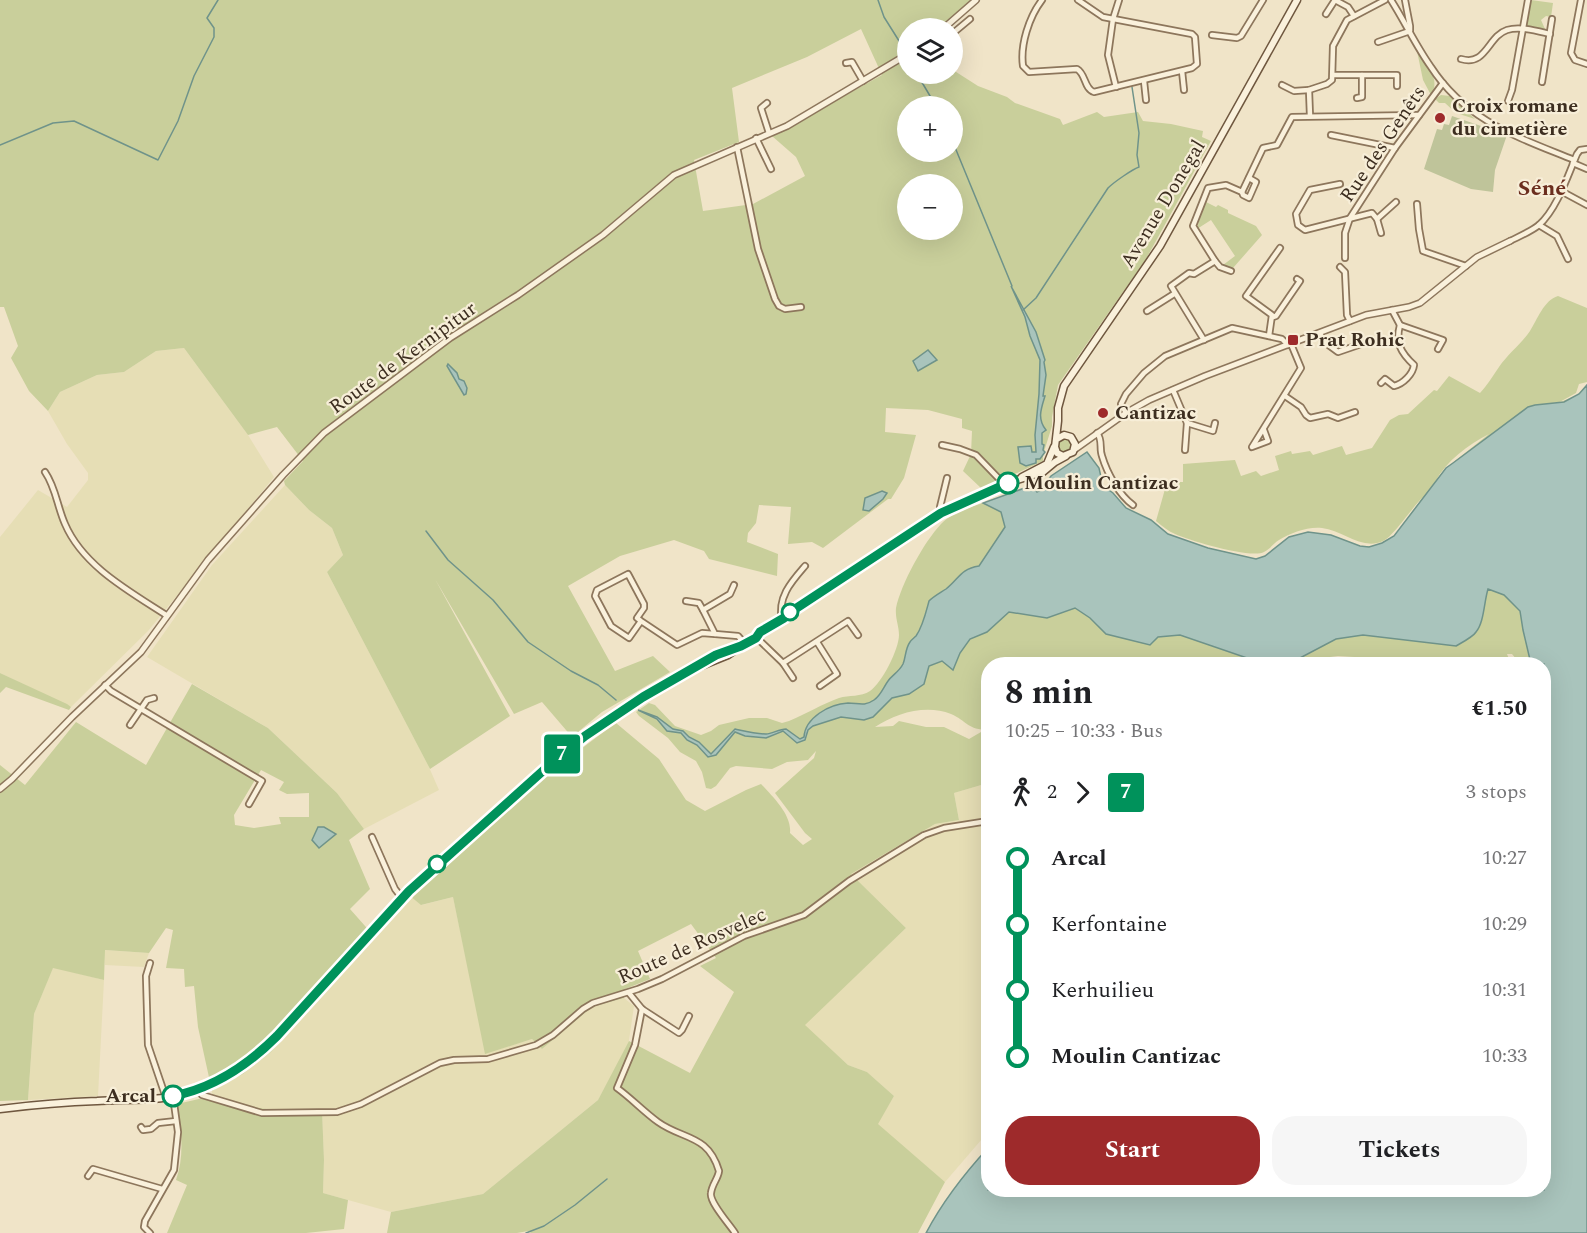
<!DOCTYPE html>
<html lang="en">
<head>
<meta charset="utf-8">
<style>
  body { margin:0; font-family:Spectral,serif; background:#f6f6f6; color:#202124; height:100vh; display:flex; flex-direction:column; font-size:22px; white-space:nowrap }
  * { box-sizing:border-box; margin:0 }
  p { font-size:20px; color:#757577 }
  .icon { flex:none; width:33px; height:33px; fill:none; stroke:currentColor; stroke-width:2; stroke-linecap:round; stroke-linejoin:round }
  .map { position:relative; flex:1; overflow:hidden }
  .details { position:absolute; left:981px; top:657px; width:570px; height:540px; display:flex; flex-direction:column; background:#fff; border-radius:24px; box-shadow:0 6px 24px #0002 }
  .details>* { flex:none }
  .badge { padding:0 12px; border-radius:4px; font-size:21px; line-height:39px }
  .fabs { position:absolute; left:897px; top:18px; display:grid; gap:12px }
  .fabs a { display:grid; place-items:center; width:66px; height:66px; border-radius:50%; background:#fff; box-shadow:0 6px 24px #0002; font-size:30px }
  .map>.badge { position:absolute; translate:-50% -50%; box-shadow:0 0 0 3px #fff }
  .legs { display:flex; align-items:center; gap:9px; height:66px; padding:0 24px; font-size:20px }
  .legs p { margin-inline-start:auto }
  .summary { display:flex; align-items:center; justify-content:space-between; height:102px; padding:0 24px }
  h1 { font-size:33px; font-weight:700; line-height:45px }
  .action { display:flex; gap:12px; margin-top:auto; padding:12px 24px }
  .action a { flex:1; height:69px; border-radius:24px; background:#9e2a2b; color:#fff; font-size:24px; font-weight:700; line-height:69px; text-align:center }
  .action a+a { background:#f6f6f6; color:#202124 }
  ul { padding:0 24px; list-style:none }
  li { display:flex; align-items:center; gap:21px; height:66px; font-size:22px }
  li i { display:grid; place-items:center; width:9px; height:100%; margin:0 8px; background:currentColor }
  li i::after { content:''; width:15px; height:15px; margin:-8px; border:4px solid; border-radius:50%; background:#fff }
  li p { margin-inline-start:auto }
  li:first-child i { background:linear-gradient(#0000 50%,currentColor 0) }
  li:last-child i { background:linear-gradient(currentColor 50%,#0000 0) }
  .map>svg:first-child { display:block }
  .farmland { fill:#e6deb5 }
  .green { fill:#c9cf9b; fill-rule:evenodd }
  .cemetery { fill:#bfc49a }
  .water { fill:#a9c4bc; stroke:#6f938a; stroke-width:1.5 }
  .lines { fill:none; stroke-linecap:round; stroke-linejoin:round }
  .stream { stroke:#6f938a; stroke-width:1.5 }
  .minor-casing { stroke:#8d765c; stroke-width:8 }
  .tertiary-casing { stroke:#8d765c; stroke-width:8 }
  .secondary-casing { stroke:#6f573f; stroke-width:9 }
  .minor { stroke:#faf1dc; stroke-width:4.5 }
  .tertiary { stroke:#faf1dc; stroke-width:5 }
  .secondary { stroke:#faf1dc; stroke-width:6 }
  .line-1-casing { stroke:#fff; stroke-width:14 }
  .line-1 { stroke:#00925b; stroke-width:9 }
  .poi-dot { fill:#9e2a2b; stroke:#f7eed8; stroke-width:2 }
  .stop-1-dot { fill:#fff; stroke:#00925b; stroke-width:3 }
  .labels { text-anchor:middle; dominant-baseline:central; stroke-width:4.5; stroke-linejoin:round; paint-order:stroke }
  .poi-label { font-size:20px; font-weight:bold; fill:#3d2e20; stroke:#f7eed8; text-anchor:start }
  .street-label { font-size:20px; fill:#3d2e20; stroke:#f7eed8 }
  .stop-label { font-size:20px; font-weight:bold; fill:#3d2e20; stroke:#f7eed8; text-anchor:start }
  .quarter-label { font-size:22px; font-weight:bold; fill:#6b2e1e; stroke:#f7eed8 }
</style>
</head>
<body>
<div class="map">
<svg width="1587" height="1233" viewBox="0 0 1587 1233">
  <rect width="100%" height="100%" fill="#f0e4c8"/>
  <g class="farmland">
    <polygon points="184,348 248,435 274,477 148,631 71,707 0,673 0,537 38,490 67,507 88,480 88,473 67,444 48,411 60,392 97,375 124,372 156,351"/>
    <polygon points="285,485 309,510 332,528 343,555 327,572 428,765 439,790 364,829 337,793 268,728 147,657 212,565"/>
    <polygon points="988,783 988,1132 945,1182 877,1124 894,1096 867,1072 848,1065 804,1025 906,928 851,874 935,824 959,820 954,793"/>
    <polygon points="410,896 422,905 453,897 486,1053 532,1039 542,1049 592,1007 624,998 634,1006 628,1047 598,1100 483,1194 391,1212 323,1193 324,1160 322,1111 282,1112 260,1110 212,1096 212,1091 243,1074 271,1052"/>
    <polygon points="104,950 149,953 144,967 105,965"/>
    <polygon points="53,967 104,980 98,1096 28,1100 34,1014"/>
  </g>
  <g class="green">
    <path d="M 0,0 L 971,0 L 939,28 L 908,28 L 908,74 L 952,74 L 953,70 L 978,86 L 1007,97 L 1015,103 L 1060,119 L 1063,125 L 1097,112 L 1104,117 L 1138,112 L 1143,121 L 1171,124 L 1203,131 L 1202,137 L 1211,141 L 1146,259 L 1058,385 L 1052,417 L 1052,426 L 1043,455 L 1043,461 L 982,489 L 963,471 L 971,454 L 972,431 L 962,428 L 962,419 L 928,410 L 886,408 L 885,432 L 916,435 L 904,478 L 891,499 L 888,499 L 823,548 L 812,542 L 788,544 L 791,507 L 759,505 L 756,523 L 748,533 L 747,542 L 778,554 L 777,576 L 709,559 L 704,551 L 674,540 L 620,556 L 568,586 L 615,671 L 653,656 L 670,672 L 602,712 L 572,737 L 542,702 L 514,714 L 435,579 L 510,716 L 430,769 L 327,572 L 343,555 L 332,528 L 309,510 L 285,485 L 284,481 L 303,461 L 277,427 L 248,435 L 184,348 L 156,351 L 124,372 L 97,375 L 60,392 L 48,411 L 29,391 L 11,358 L 18,346 L 4,307 L 0,307 ZM 861,29 L 882,75 L 772,136 L 796,157 L 805,176 L 753,204 L 703,211 L 694,160 L 739,142 L 732,88 L 807,57 ZM 908,106 L 952,106 L 952,152 L 908,152 ZM 908,184 L 952,184 L 952,230 L 908,230 Z"/>
    <polygon points="1531,0 1553,3 1551,17 1546,16 1541,20 1545,29 1542,31 1528,27 1527,25"/>
    <path d="M 1417,51 C 1427,63 1441,80 1431,95 L 1423,80 Z"/>
    <polygon points="1441,95 1450,96 1475,119 1456,113 1445,103 1439,103 1435,99"/>
    <polygon points="1204,201 1216,207 1218,205 1228,210 1228,213 1256,226 1262,235 1233,268 1223,265 1235,256 1211,220 1197,229"/>
    <path d="M 1558,296 L 1587,308 L 1587,382 L 1579,384 L 1576,393 L 1556,404 L 1579,394 L 1587,385 L 1587,512 C 1582,509 1577,503 1572,501 C 1539,488 1480,498 1452,518 C 1443,525 1438,535 1430,542 C 1413,557 1401,564 1390,586 L 1332,572 L 1299,578 L 1280,589 L 1238,595 L 1195,596 L 1162,589 L 1130,578 L 1117,556 C 1109,554 1106,560 1098,560 C 1083,560 1075,550 1063,543 C 1047,544 1050,561 1041,572 C 1019,570 1000,588 983,598 L 962,596 L 949,600 L 948,604 L 953,618 L 952,631 C 942,643 931,635 920,642 C 918,656 924,667 914,680 L 894,682 L 886,689 L 884,697 L 870,709 L 841,707 L 823,715 L 824,718 L 842,709 L 868,713 L 884,703 L 896,685 L 915,682 C 926,670 921,659 923,644 L 927,642 L 946,641 C 964,630 950,617 954,601 L 963,599 L 977,602 L 986,600 L 998,590 L 1009,588 L 1025,577 L 1045,574 L 1049,571 L 1053,561 L 1055,549 L 1060,545 L 1067,547 L 1077,559 L 1096,564 L 1115,558 C 1123,566 1122,581 1133,588 C 1142,594 1157,597 1167,599 C 1182,602 1197,606 1212,608 C 1229,610 1267,602 1284,597 C 1291,595 1297,590 1304,587 C 1312,584 1322,584 1331,583 C 1352,582 1375,607 1396,599 C 1408,594 1410,580 1418,571 C 1455,536 1503,503 1555,519 C 1566,523 1577,531 1587,537 L 1587,666 L 1568,693 L 1573,718 L 1583,743 L 1544,742 L 1544,664 L 1520,664 L 1512,654 L 1507,654 L 1511,664 L 1403,664 L 1370,658 L 1338,656 L 1322,658 L 1311,662 L 1320,660 L 1379,661 L 1397,664 L 988,664 L 988,730 C 968,730 967,721 951,714 C 926,704 896,713 875,727 L 893,726 L 899,721 L 926,727 L 944,727 L 969,739 L 981,732 L 988,732 L 988,783 L 954,793 L 959,820 L 935,824 L 851,874 L 906,928 L 805,1025 L 848,1065 L 867,1072 L 894,1096 L 878,1124 L 945,1182 L 918,1233 L 531,1233 L 528,1231 L 517,1233 L 387,1233 L 391,1212 L 483,1194 L 598,1100 L 629,1041 L 690,1073 L 734,992 L 700,966 L 716,958 L 691,924 L 638,951 L 650,979 L 625,989 L 624,998 L 592,1007 L 542,1049 L 532,1039 L 485,1054 L 453,897 L 421,905 L 410,896 C 476,836 543,775 616,723 L 659,759 L 686,800 L 705,811 L 746,790 L 761,784 C 773,797 792,815 790,833 L 803,845 L 812,839 L 805,833 L 775,793 L 814,758 L 816,751 L 808,760 L 787,762 L 772,769 L 736,766 L 730,768 L 716,786 L 711,789 L 706,788 L 702,772 L 696,761 L 680,752 L 668,738 L 639,716 L 636,712 L 649,703 L 655,705 L 675,726 L 701,735 L 711,731 L 719,725 L 749,718 L 767,718 L 782,723 L 789,721 C 806,714 822,704 839,698 C 849,695 861,697 870,691 C 882,683 899,649 899,635 C 899,626 895,618 896,608 C 901,584 924,542 941,524 C 965,500 1006,503 1033,485 L 1037,492 L 1049,486 L 1049,479 L 1087,452 L 1099,468 L 1103,486 L 1113,493 L 1126,508 L 1151,520 L 1168,534 L 1208,548 L 1256,559 L 1265,556 L 1289,537 L 1308,532 L 1331,535 L 1360,546 L 1375,546 L 1394,536 L 1423,497 C 1413,506 1393,537 1383,541 C 1362,551 1343,530 1322,528 C 1309,526 1290,533 1279,540 C 1274,543 1270,549 1264,552 C 1251,559 1191,541 1175,534 C 1168,531 1162,526 1156,521 L 1167,482 L 1183,482 L 1183,464 L 1235,460 L 1241,476 L 1256,471 L 1261,476 L 1279,470 L 1275,456 L 1291,451 L 1292,454 L 1310,451 L 1313,455 L 1342,446 L 1346,455 L 1372,448 L 1390,420 L 1399,415 L 1408,414 L 1434,390 L 1437,391 L 1449,376 L 1480,393 C 1488,384 1493,376 1499,367 C 1508,354 1521,344 1530,331 C 1537,320 1544,300 1558,296 ZM 1489,434 L 1446,468 L 1435,482 C 1447,460 1468,445 1489,434 Z"/>
    <circle cx="1065" cy="445" r="7"/>
    <polygon points="0,673 67,704 71,707 69,710 6,687 0,693"/>
    <path d="M 192,684 L 268,728 L 337,793 L 364,829 L 349,840 L 370,889 L 350,909 L 373,935 L 271,1052 L 243,1074 L 212,1091 L 198,1027 L 194,986 L 185,987 L 184,969 L 166,968 L 173,930 L 166,928 L 149,953 L 105,950 L 104,980 L 53,968 L 34,1014 L 28,1100 L 0,1101 L 0,765 L 25,785 L 76,722 L 146,765 ZM 261,770 L 284,782 L 279,790 L 287,794 L 309,793 L 309,817 L 279,817 L 281,824 L 254,828 L 235,825 L 234,815 Z"/>
    <path d="M 212,1096 C 255,1110 277,1112 322,1110 L 324,1160 L 323,1193 L 348,1200 L 344,1229 L 306,1233 L 167,1233 L 187,1185 L 176,1180 C 185,1155 181,1129 177,1104 Z"/>
  </g>
  <polygon class="cemetery" points="1452,116 1507,135 1495,170 1493,192 1471,189 1424,169 1437,129 1442,130 1444,124 1449,125"/>
  <g class="water">
    <path d="M 1011,286 L 1036,332 L 1045,360 L 1044,362 L 1046,375 L 1043,396 L 1045,396 C 1041,409 1037,419 1046,430 L 1042,433 L 1042,444 L 1044,445 L 1043,450 L 1045,452 L 1040,459 L 1036,459 L 1036,463 L 1026,466 L 1020,463 L 1018,447 L 1031,446 L 1032,452 L 1036,452 L 1035,435 L 1039,394 L 1040,360 L 1030,336 L 1025,317 Z"/>
    <polygon points="928,350 937,360 918,371 913,361"/>
    <polygon points="448,364 457,373 459,379 464,381 467,388 466,394 464,395 447,366"/>
    <path d="M 1587,385 L 1587,1233 L 926,1233 C 943,1201 964,1174 988,1148 L 988,1190 L 1544,1190 L 1544,664 L 1531,664 L 1523,630 L 1520,611 L 1504,595 L 1488,589 C 1484,602 1484,623 1476,632 C 1473,637 1461,643 1456,646 L 1363,635 L 1336,639 L 1300,658 L 1278,662 L 1247,658 L 1180,635 L 1158,637 L 1150,645 L 1106,634 L 1090,618 L 1075,608 L 1047,618 L 1009,612 L 987,632 L 970,639 L 960,653 L 953,670 L 942,661 L 929,666 L 924,684 L 909,694 L 892,698 L 873,717 L 864,720 L 841,717 L 813,726 L 808,730 L 805,740 L 797,743 L 783,731 L 766,738 L 745,736 L 735,732 L 716,755 L 708,757 L 697,745 L 687,740 L 681,733 L 667,731 L 657,719 L 638,710 L 657,717 L 673,729 L 683,731 L 689,737 L 699,742 L 711,754 L 735,729 C 744,731 755,734 766,734 C 772,734 779,729 786,729 L 800,739 L 804,737 C 805,718 829,704 848,703 C 858,703 864,707 874,700 C 881,695 883,688 888,681 C 892,675 899,672 903,664 C 906,657 905,649 910,642 C 911,640 914,638 916,636 C 923,626 926,612 929,601 C 934,596 940,593 946,589 C 959,579 960,569 979,566 L 1005,527 L 1001,512 L 983,503 L 1033,485 L 1037,492 L 1049,486 L 1048,480 L 1051,476 L 1087,452 L 1099,468 L 1103,486 L 1113,493 L 1126,508 L 1151,520 L 1168,534 L 1208,548 L 1256,559 L 1265,556 L 1289,537 L 1308,532 L 1331,535 L 1360,546 L 1369,547 L 1382,543 L 1394,536 L 1446,468 L 1453,463 L 1528,407 L 1535,405 L 1564,402 L 1579,394 Z"/>
    <polygon points="882,491 887,493 883,499 869,511 863,510 865,498"/>
    <polygon points="318,827 324,827 336,834 319,848 312,840"/>
  </g>
  <g class="lines">
    <g class="stream">
      <polyline points="878,0 884,17 906,52"/>
      <polyline points="917,74 936,106"/>
      <polyline points="952,140 1012,286"/>
      <polyline points="0,145 53,123 74,121 158,160 178,121 194,76 214,37 214,28 207,18 218,0"/>
      <path d="M 1023,310 L 1036,298 L 1108,188 C 1114,182 1133,169 1139,167 L 1137,155 L 1139,133 L 1132,87"/>
      <polyline points="426,531 448,560 493,600 528,642 571,671 598,685 616,700"/>
      <polyline points="526,1233 544,1226 575,1205 607,1179"/>
    </g>
    <defs>
      <g id="minor">
        <path d="M 1042,0 C 1029,17 1020,45 1023,66 L 1029,72 L 1077,69 C 1086,74 1084,89 1094,92 L 1192,68 L 1197,64 L 1195,37 L 1192,34 L 1103,17 L 1078,0"/>
        <polyline points="1335,0 1348,7 1354,16"/>
        <path d="M 1391,0 C 1405,22 1416,46 1431,67 C 1466,121 1518,137 1574,160"/>
        <polyline points="1581,0 1571,53 1575,60 1587,64"/>
        <polyline points="1326,14 1335,0"/>
        <polyline points="952,34 970,19"/>
        <polyline points="1212,35 1237,38 1241,36 1263,0"/>
        <polyline points="1378,42 1410,31 1410,26 1405,0"/>
        <path d="M 1461,59 C 1486,67 1488,36 1507,30 C 1520,26 1537,31 1550,34"/>
        <polyline points="846,63 852,62 863,81"/>
        <polyline points="1182,71 1184,90"/>
        <polyline points="1333,75 1397,75 1397,86"/>
        <polyline points="1144,81 1146,100"/>
        <polyline points="1542,82 1552,19"/>
        <polyline points="1282,85 1294,91 1309,90"/>
        <polyline points="1116,87 1108,55 1113,19 1119,0"/>
        <polyline points="1357,98 1362,97 1362,75"/>
        <polyline points="1508,101 1512,90 1528,0"/>
        <polyline points="767,103 761,108 769,133"/>
        <polyline points="1310,116 1309,90 1327,84 1332,80 1333,46 1347,20 1385,0"/>
        <polyline points="1331,135 1395,148"/>
        <polyline points="756,138 771,169"/>
        <polyline points="737,147 758,249 775,299 779,306 785,309 801,307"/>
        <polyline points="1573,163 1587,169"/>
        <polyline points="1340,184 1310,190 1296,214 1298,225 1305,230 1372,213 1377,219 1381,233"/>
        <polyline points="1561,191 1587,205"/>
        <polyline points="1242,192 1243,195 1249,198 1256,182 1249,178"/>
        <polyline points="1417,204 1419,229 1423,251 1466,266"/>
        <polyline points="1377,219 1396,202"/>
        <polyline points="1539,225 1557,236 1568,259"/>
        <path d="M 1510,241 C 1520,236 1530,232 1539,225 C 1557,209 1568,175 1577,154 L 1580,150 L 1587,149"/>
        <polyline points="1345,258 1345,233 1350,218 1395,148 1443,83"/>
        <polyline points="1215,261 1220,267 1231,271"/>
        <polyline points="1340,267 1345,272 1347,315 1350,321"/>
        <polyline points="1147,311 1174,294"/>
        <polyline points="1273,317 1276,316 1300,281 1297,279"/>
        <polyline points="1400,325 1443,340 1438,349"/>
        <polyline points="1320,333 1323,341 1338,352 1367,342"/>
        <polyline points="1269,336 1272,315 1246,296 1280,248"/>
        <polyline points="1204,340 1171,286 1189,273 1194,274 1215,261 1193,226 1208,188 1226,185 1242,192 1263,148 1277,145 1292,117 1419,115"/>
        <path d="M 1381,383 L 1385,379 L 1394,386 C 1403,384 1413,374 1414,365 C 1401,353 1395,343 1400,325 L 1392,310"/>
        <polyline points="1173,390 1187,423 1185,450"/>
        <polyline points="1285,396 1301,407 1306,415 1310,418 1328,414 1338,418 1355,412"/>
        <polyline points="1126,413 1121,404 1126,394 1144,373 1165,356 1232,328 1282,339 1288,345"/>
        <polyline points="1187,423 1213,431 1215,423"/>
        <polyline points="1264,430 1268,441 1252,447 1301,368 1291,344"/>
        <path d="M 1097,433 C 1103,440 1099,448 1102,456 C 1107,473 1119,495 1133,505"/>
        <polyline points="942,445 960,449 976,455 1004,484"/>
        <path d="M 45,472 C 56,488 57,506 65,524 C 83,566 129,591 166,615"/>
        <polyline points="941,513 940,507 947,478"/>
        <polyline points="734,585 730,594 703,610 715,634 738,636 745,644"/>
        <polyline points="686,601 699,603 703,610"/>
        <path d="M 782,620 C 777,597 792,581 805,566"/>
        <polyline points="641,621 629,638 611,626 595,596 597,590 628,574 644,604 644,608 637,618 641,621 677,645 702,633 715,634"/>
        <polyline points="756,637 783,663 848,621 858,635"/>
        <polyline points="817,642 837,674 820,686"/>
        <polyline points="783,663 793,678"/>
        <polyline points="105,685 111,691 262,781 249,804"/>
        <polyline points="130,725 147,700 154,698"/>
        <polyline points="372,837 395,889 402,898"/>
        <polyline points="150,963 146,976 148,1045 166,1098"/>
        <polyline points="629,993 642,1009 679,1033 682,1030 689,1016"/>
        <path d="M 642,1009 L 635,1045 L 617,1088 C 631,1098 644,1112 658,1122 C 683,1140 708,1134 719,1171 C 718,1179 712,1184 711,1193 C 709,1202 730,1225 735,1233"/>
        <polyline points="198,1090 202,1095 262,1113 337,1112 361,1104 440,1063 454,1060 488,1059 536,1045 553,1035 583,1009 593,1003 638,989 662,979 744,936 804,915 849,881 924,835 944,828 988,821"/>
        <polyline points="141,1127 143,1130 151,1129 158,1123 176,1121"/>
        <polyline points="88,1176 93,1169 162,1189"/>
        <polyline points="150,1233 144,1227 145,1221 174,1170 178,1132 173,1096"/>
      </g>
      <g id="tertiary">
        <polyline points="944,28 976,0"/>
        <polyline points="1074,450 1126,413 1149,400 1205,376 1366,315 1409,307 1420,303 1477,257 1510,241"/>
        <polyline points="0,789 12,779 72,717 141,652 208,560 283,475 324,433 450,338 518,295 603,235 674,175 787,126 908,54"/>
      </g>
      <g id="secondary">
        <polyline points="1057,439 1064,435 1071,437 1075,444 1073,452 1063,456 1057,453 1055,447 1058,421 1058,408 1064,386 1160,246 1297,0"/>
        <polyline points="1022,477 1047,464 1054,447"/>
        <polyline points="772,627 786,615 941,513 1004,484 1043,472 1055,462 1066,456"/>
        <polyline points="703,663 737,647"/>
        <path d="M 0,1109 C 32,1105 64,1102 97,1101 C 130,1099 166,1102 198,1090 C 228,1079 254,1058 277,1036 L 409,891 L 554,761 L 585,736 L 635,702 L 696,668 L 728,655 L 769,627 L 773,626"/>
      </g>
    </defs>
    <use href="#minor" class="minor-casing"/>
    <use href="#tertiary" class="tertiary-casing"/>
    <use href="#secondary" class="secondary-casing"/>
    <use href="#minor" class="minor"/>
    <use href="#tertiary" class="tertiary"/>
    <use href="#secondary" class="secondary"/>
  </g>
  <g class="lines">
    <defs>
      <path id="line-1" d="M 173,1096 C 214,1088 248,1065 277,1036 L 409,891 L 554,761 L 585,736 L 643,697 L 716,655 L 741,646 L 756,638 L 760,632 L 784,618 L 786,615 L 941,513 L 1008,483"/>
    </defs>
    <use href="#line-1" class="line-1-casing"/>
    <use href="#line-1" class="line-1"/>
  </g>
  <g class="poi-dot">
    <circle cx="1440" cy="118" r="6"/>
    <rect x="1287" y="334" width="12" height="12" rx="3"/>
    <circle cx="1103" cy="413" r="6"/>
  </g>
  <g class="stop-1-dot">
    <circle cx="1008" cy="483" r="10"/>
    <circle cx="790" cy="612" r="8"/>
    <circle cx="437" cy="864" r="8"/>
    <circle cx="173" cy="1096" r="10"/>
  </g>
  <g class="labels">
    <g class="poi-label">
      <text x="1452" y="106">Croix romane<tspan x="1452" dy="23">du cimetière</tspan></text>
      <text x="1305" y="340">Prat Rohic</text>
      <text x="1115" y="413">Cantizac</text>
    </g>
    <g class="street-label">
      <text transform="translate(1383 144) rotate(-56)">Rue des Genêts</text>
      <text transform="translate(1163 204) rotate(-59)">Avenue Donegal</text>
      <text transform="translate(403 358) rotate(-36)">Route de Kernipitur</text>
      <text transform="translate(692 946) rotate(-24)">Route de Rosvelec</text>
    </g>
    <g class="stop-label">
      <text x="1024" y="483">Moulin Cantizac</text>
      <text x="156" y="1096" text-anchor="end">Arcal</text>
    </g>
    <g class="quarter-label">
      <text x="1542" y="188">Séné</text>
    </g>
  </g>
</svg>
<div class="fabs">
<a><svg class="icon" aria-label="layers" viewBox="0 0 24 24"><path d="M12 4l9 5-9 5-9-5zM3 14l9 5 9-5"/></svg></a>
<a>+</a>
<a>−</a>
</div>
<b class="badge" style="left:562px;top:754px;background:#00925b;color:#fff">7</b>
<section class="details">
<div class="summary"><div><h1>8 min</h1><p>10:25 – 10:33 · Bus</p></div><b>€1.50</b></div>
<div class="legs"><svg class="icon" aria-label="walk" viewBox="0 0 24 24"><circle cx="13" cy="4" r="2"/><path d="M13 8l-2 6 4 7M11 14l-3 7M7 12l3-4h3l4 4"/></svg>2<svg class="icon" aria-label="forward" viewBox="0 0 24 24"><path d="M9 5l7 7-7 7"/></svg><b class="badge" style="background:#00925b;color:#fff">7</b><p>3 stops</p></div>
<ul>
<li><i style="color:#00925b"></i><b>Arcal</b><p>10:27</p></li>
<li><i style="color:#00925b"></i><span>Kerfontaine</span><p>10:29</p></li>
<li><i style="color:#00925b"></i><span>Kerhuilieu</span><p>10:31</p></li>
<li><i style="color:#00925b"></i><b>Moulin Cantizac</b><p>10:33</p></li>
</ul>
<div class="action"><a>Start</a><a>Tickets</a></div>
</section>
</div>
</body>
</html>
